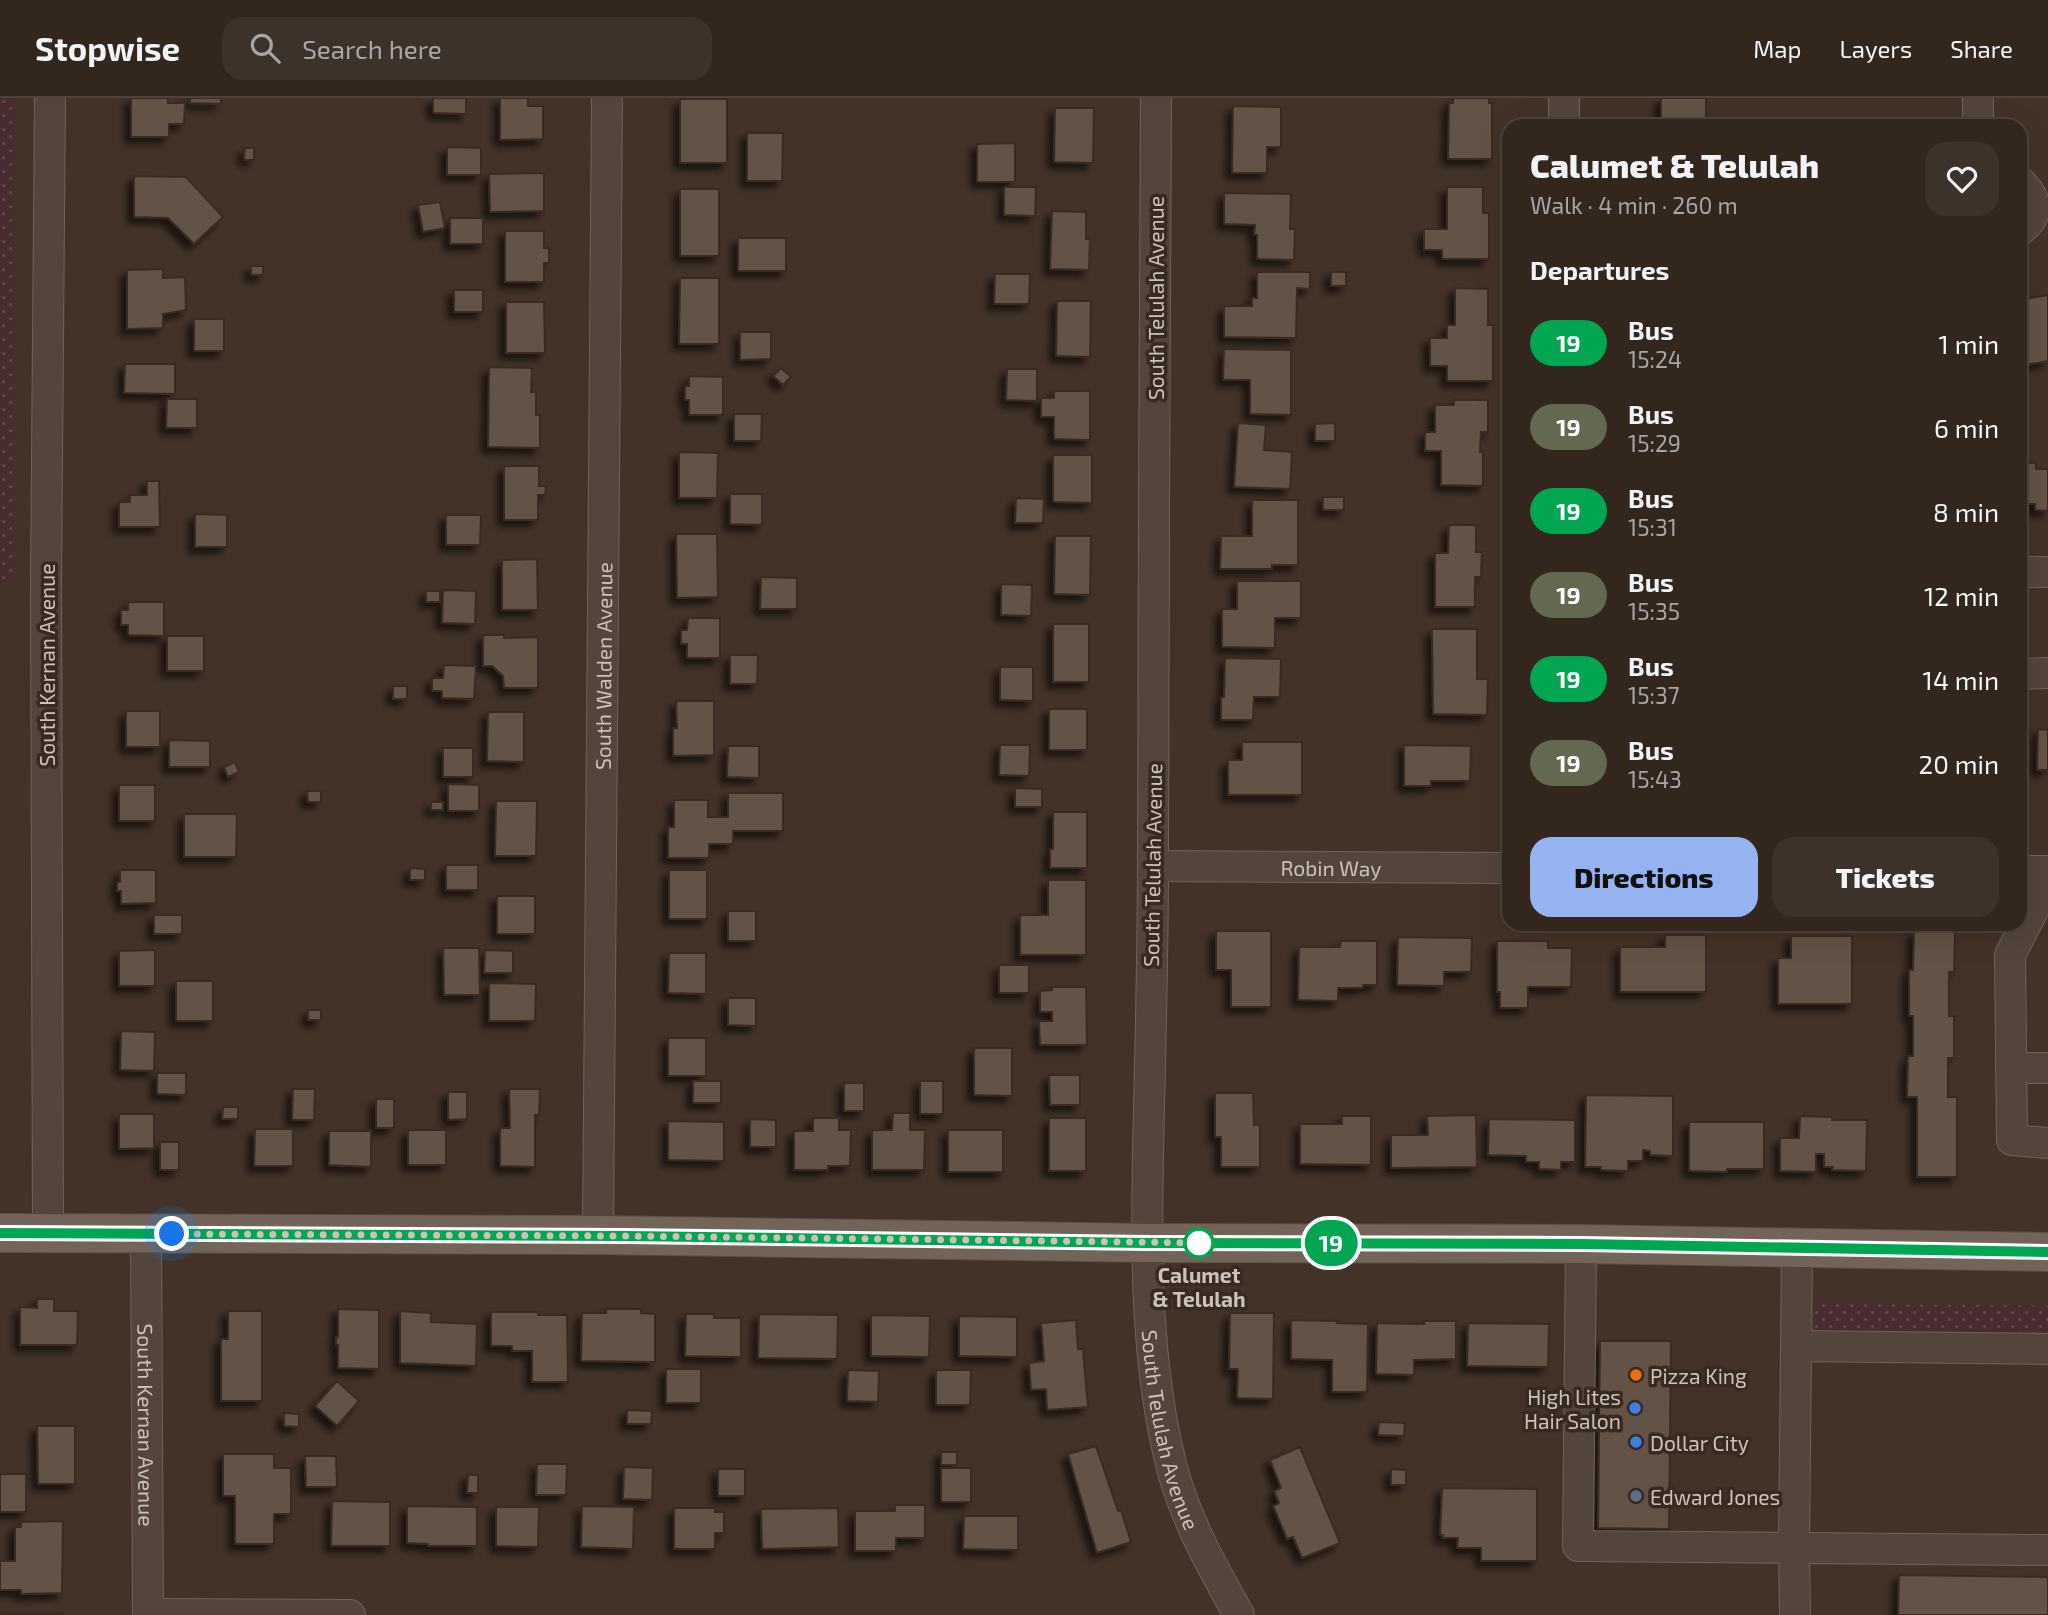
<!DOCTYPE html>
<html lang="en">
<head>
<meta charset="utf-8">
<style>
  :root { --surface:#32261d; --page:#3d322a; --text:#f1f3f6; --muted:#a8a5a4; --line:#4d433b; --accent:#95b2f1 }
  body { margin:0; font-family:"Exo 2",sans-serif; background:var(--page); color:var(--text); height:100vh; display:flex; flex-direction:column; font-size:26px; white-space:nowrap }
  * { box-sizing:border-box; margin:0 }
  p { font-size:23px; color:var(--muted) }
  .icon { flex:none; width:38px; height:38px; fill:none; stroke:currentColor; stroke-width:2; stroke-linecap:round; stroke-linejoin:round }
  .map { position:relative; flex:1; overflow:hidden }
  .side { position:absolute; left:1502px; top:21px; width:525px; height:812px; display:flex; flex-direction:column; background:var(--surface); border-radius:21px; box-shadow:0 7px 28px #0002,0 0 0 2px var(--line) }
  .side>* { flex:none }
  .badge { padding:0 14px; border-radius:23px; font-size:24px; line-height:46px }
  .you { position:absolute; width:35px; height:35px; margin:-18px; border:5px solid #fff; border-radius:50%; background:#1a73e8; box-shadow:0 0 0 10px #1a73e833 }
  .map>.badge { position:absolute; translate:-50% -50%; box-shadow:0 0 0 4px #fff }
  h2 { padding:0 28px; font-size:26px; line-height:63px }
  .round { display:grid; place-items:center; flex:none; width:74px; height:74px; border-radius:21px; background:var(--page) }
  .headline { display:flex; align-items:center; justify-content:space-between; height:119px; padding:0 28px }
  h1 { font-size:33px; font-weight:800; line-height:52px }
  .cta { display:flex; gap:14px; margin-top:auto; padding:14px 28px }
  .cta a { flex:1; height:80px; border-radius:21px; background:var(--accent); color:#111; font-size:28px; font-weight:800; line-height:80px; text-align:center }
  .cta a+a { background:var(--page); color:var(--text) }
  ul { padding:0; list-style:none }
  li { display:flex; align-items:center; gap:21px; height:84px; padding:0 28px }
  li div { flex:1 }
  li b { display:block; font-size:26px }
  li em { font-style:normal }
  li .badge { min-width:77px; font-weight:700; text-align:center }
  header { display:flex; align-items:center; gap:42px; box-sizing:border-box; height:98px; padding:0 35px; background:var(--surface); border-bottom:2px solid var(--line) }
  header strong { font-size:33px }
  nav { display:flex; gap:38px; margin-inline-start:auto; font-size:24px }
  .search { width:490px; height:63px; background:var(--page); display:flex; align-items:center; gap:18px; box-sizing:border-box; padding:0 24px; border-radius:21px; color:var(--muted); font-size:26px }
  .map>svg:first-child { display:block }
  .grass { fill:url(#grass-dots) }
  .building { fill:#645246; stroke:#3a2c22; stroke-width:2; filter:url(#shadow) }
  .lines { fill:none; stroke-linecap:round; stroke-linejoin:round }
  .minor-casing { stroke:#706359; stroke-width:32 }
  .major-casing { stroke:#5c4e45; stroke-width:40 }
  .minor { stroke:#53453b; stroke-width:30 }
  .major { stroke:#736459; stroke-width:38 }
  .line-casing { stroke:#fff; stroke-width:16 }
  .line { stroke:#00a651; stroke-width:10 }
  .walk { stroke:#ccc1b8; stroke-width:7; stroke-dasharray:0 12.6 }
  .stop-dot { fill:#fff; stroke:#00a651; stroke-width:3.5 }
  .food-dot { fill:#e8710a; stroke:#382a20; stroke-width:2.5 }
  .shop-dot { fill:#3f7fe0; stroke:#382a20; stroke-width:2.5 }
  .service-dot { fill:#5c6f8a; stroke:#382a20; stroke-width:2.5 }
  .labels { text-anchor:middle; dominant-baseline:central; stroke-width:7; stroke-linejoin:round; paint-order:stroke }
  .street-label { font-size:21px; fill:#ccc1b8; stroke:#382a20 }
  .stop-label { font-size:21px; font-weight:bold; fill:#ccc1b8; stroke:#382a20 }
  .poi-label { font-size:21px; fill:#ccc1b8; stroke:#382a20; text-anchor:start }
</style>
</head>
<body>
<header>
<strong>Stopwise</strong>
<div class="search"><svg class="icon" aria-label="search" viewBox="0 0 24 24"><circle cx="10" cy="10" r="6"/><path d="M15 15l6 6"/></svg>Search here</div>
<nav><a>Map</a><a>Layers</a><a>Share</a></nav>
</header>
<div class="map">
<svg width="2048" height="1517" viewBox="0 0 2048 1517">
  <defs>
    <pattern id="grass-dots" width="8" height="8" patternUnits="userSpaceOnUse" patternTransform="scale(1.75)"><rect width="8" height="8" fill="#482c2f"/><path d="M2 2h.1M6 6h.1" fill="none" stroke="#61494b" stroke-width="1.8" stroke-linecap="round"/></pattern>
    <filter id="shadow"><feDropShadow dx="-6" dy="6" stdDeviation="3.5" flood-color="#0009"/></filter>
  </defs>
  <rect width="100%" height="100%" fill="#433227"/>
  <!-- grass -->
  <path class="grass" d="M0,0H15L12,483H0Z
    M1815,1205L2048,1208V1238L1815,1235Z"/>
  <!-- building -->
  <path class="building" d="M131,0H168V5H185L184,26H169V39H131Z
    M190,0H221V6L190,5Z
    M433,0H466V16L433,15Z
    M500,0H528V8H543V41L500,42Z
    M1453,0H1489V5H1492V61H1448L1449,5H1453Z
    M1661,0H1706V28H1661Z
    M680,1H727V65H680Z
    M1233,8L1281,9V49H1267V75H1232Z
    M1055,10H1094L1093,65L1054,64Z
    M1849,20H1892V28H1849Z
    M747,35H783L782,83H747Z
    M1015,45V84H977V46Z
    M447,49L481,50V77H447Z
    M245,50H254V62H244Z
    M544,75V113L490,114L489,76Z
    M134,78L186,79L223,119L194,146L168,120L134,119Z
    M1004,89H1036L1035,118L1004,117Z
    M1447,89H1483V115H1489V161H1442V152H1424V131H1447Z
    M680,91H719V158H680Z
    M1224,95L1291,96L1290,131H1295L1294,162L1257,161V137H1254L1255,127L1224,126Z
    M440,104L445,130L423,134L418,107Z
    M1052,113L1086,114V141H1090L1089,172L1050,171Z
    M450,120H483V146H450Z
    M505,133H544V150H549V165H544V184H505Z
    M738,140H786V173H738Z
    M251,168H263V177H251Z
    M163,171V180L185,179L186,212L163,216V230L127,231V172Z
    M1257,174H1310V191L1297,190L1296,240L1224,239V208H1252V200H1257Z
    M1331,174H1346V188H1331Z
    M995,176H1030L1029,206H994Z
    M680,180H719V246H679Z
    M1455,190L1488,191V227H1493V283H1447V268H1430V240H1447V227H1455Z
    M454,192H483V214H454Z
    M2048,197V263L2020,268V202Z
    M1057,203H1091L1090,259L1056,258Z
    M506,204H544L545,255H506Z
    M194,221H224V253H194Z
    M740,234H771V261L740,262Z
    M1224,251L1291,252V317L1250,316V282H1223Z
    M125,266H175V296L124,295Z
    M489,269L532,270L531,294H536V317H540V350L488,349Z
    M781,270L791,279L783,287L773,278Z
    M1007,271H1037V303L1006,302Z
    M689,278L723,279V317H689V302H685V288H689Z
    M1054,293H1090V342L1054,341V319H1041V300H1054Z
    M167,301H197V330H166Z
    M1454,302H1488V334H1481L1480,354H1483V388L1441,387V353H1425V334H1435V307H1454Z
    M734,316H762L761,343H734Z
    M1238,325L1266,327L1264,352L1292,354L1290,391L1234,389Z
    M1335,325V343H1315V326Z
    M679,354L718,355L717,400H679Z
    M1053,357H1092V405L1053,404Z
    M2020,365H2036V371H2048V413L2035,412V406H2020Z
    M504,368H539V388H546L545,397H538V422H504Z
    M147,383H159L160,429H119V404H130V397H147Z
    M730,396H762V427L730,426Z
    M1323,399H1344V412H1323Z
    M1016,400L1044,401L1043,425H1015Z
    M1252,402H1298V467H1272V471H1220L1221,438H1252Z
    M195,416L227,417V449H195Z
    M446,417H481L480,447H446Z
    M1449,427H1476V454H1482L1481,479H1475V509H1435V455H1448Z
    M676,436H717L718,499L677,500Z
    M1055,438H1091L1090,497L1054,496Z
    M537,461L538,512H502V462Z
    M761,479L797,480V511H760Z
    M1237,483H1301V520H1275V550L1222,549V511H1237Z
    M1001,486L1032,487L1031,518L1001,517Z
    M443,492L476,493L475,526L442,525Z
    M426,493H440V504H426Z
    M128,504H164V538L128,537V527H121V512H128Z
    M688,520H720V560H687V546H681V532H687Z
    M1053,526H1089V584H1053Z
    M1432,531H1477V581H1488L1487,617L1433,616Z
    M483,537H504V540L538,539V590H504L503,578L492,568H483Z
    M167,538H204V573H167Z
    M730,557H758L757,586H730Z
    M1225,560L1281,561L1280,599H1254L1253,622H1221V599H1224Z
    M444,567L476,568L474,601L442,600V593H432V580H443Z
    M1000,569H1033V603L1000,602Z
    M393,588H407V601H393Z
    M676,603H714V657L673,658V630H677Z
    M1049,611H1087V652H1049Z
    M126,613H160V649H126Z
    M488,614H524V664L487,663Z
    M2038,631L2048,632V672H2037Z
    M169,642L210,643V669H169Z
    M1242,644H1302V697H1228V662H1242Z
    M1000,647H1030L1029,678L999,677Z
    M1404,647L1471,648L1470,683H1431V688H1404Z
    M728,648H759V680L727,679Z
    M443,650H473V679H443Z
    M235,664L239,674L228,679L224,669Z
    M448,686L479,687V713H448Z
    M119,687H155V723H119Z
    M1015,690L1042,691V709H1015Z
    M307,693H321V704H308Z
    M728,695H783V733H733V746H709V760H668V729H674V702H708V719H728Z
    M496,703H537L536,758H495Z
    M431,704H443V712H431Z
    M1053,714H1087V770H1050V751H1053Z
    M184,716H237L236,759H184Z
    M446,767H478V792H446Z
    M410,770L425,771V782H410Z
    M120,772H156V805L121,806V793H117V784H120Z
    M669,772H707V821H669Z
    M1048,782H1086V857H1020V817H1048Z
    M497,798H535V836H497Z
    M728,813H756V843H728Z
    M154,817H182V836H154Z
    M1216,833H1271V909H1231V872H1216Z
    M1914,833L1955,834L1954,874H1949V918H1954V960H1948V999H1957V1079H1917V999H1907L1908,958H1913V918H1909V872H1913Z
    M1665,837H1706V894H1620V849H1665Z
    M1791,838H1852V906H1778V860H1791Z
    M1398,839L1472,840L1471,874H1444V888L1397,887Z
    M1341,843H1377V887H1363V890H1338V903L1298,902L1299,849H1340Z
    M1497,843H1548V850H1572L1571,889H1528V910H1500V894H1497Z
    M443,850H479L480,897H444Z
    M155,852V888H119V853Z
    M485,852L513,853V875H484Z
    M669,855H706V896L668,895Z
    M999,867H1029V895H999Z
    M176,883H213V923H176Z
    M489,885L536,886L535,923H489Z
    M1052,889H1086L1087,947H1040L1039,923H1052V914H1040V893L1052,892Z
    M728,900H756V928L728,927Z
    M308,912H321V922H308Z
    M121,933L155,934L154,973L120,972Z
    M668,940H706V978H668Z
    M974,950H1012V998L974,997Z
    M157,975H186V997L157,996Z
    M1049,977H1080V1007H1050Z
    M693,983H721V1005H693Z
    M920,983H943V1016H920Z
    M844,985H864V1013H844Z
    M293,991H315L314,1022H292Z
    M509,991H540L539,1017H535V1069L500,1068V1030H510Z
    M448,994H467V1021L448,1022Z
    M1215,995H1253L1254,1027H1260V1069H1221V1039H1215Z
    M1586,997L1673,998V1058L1650,1057V1053L1643,1052V1063H1628V1073L1601,1072V1069H1585Z
    M376,1001H394V1030H376Z
    M223,1009H238V1021H222Z
    M893,1015H910V1032H925L924,1072H872V1032H892Z
    M119,1016H154V1050L119,1051Z
    M1476,1017L1477,1069L1391,1070V1037H1428L1427,1018Z
    M1342,1018H1371V1067L1300,1066V1026H1342Z
    M1800,1018L1832,1019V1022H1867L1866,1073L1832,1072L1833,1069H1824V1056H1816V1074L1780,1073V1040H1799Z
    M813,1020H839V1032H851L850,1068H828V1072H794V1033H813Z
    M1049,1020H1086V1073H1049Z
    M750,1021L776,1022V1049H750Z
    M1489,1021L1575,1022V1064H1561V1072L1539,1071V1064H1526V1058L1488,1057Z
    M668,1023L724,1024V1063L668,1062Z
    M1689,1024H1764V1071H1727V1074L1689,1073Z
    M255,1031H293V1068H254Z
    M408,1032H446V1067H408Z
    M948,1032H1003V1074H948Z
    M329,1033H371V1069L329,1067Z
    M160,1044H179V1072H160Z
    M37,1201H54V1213H78L77,1247H20V1209L37,1210Z
    M338,1211L379,1212V1271L338,1270V1247H336V1239H338Z
    M606,1211H641V1215L655,1216V1264L581,1263L582,1215H606Z
    M228,1213H262V1303H221V1241H228Z
    M400,1213L431,1215V1224L477,1226L476,1268L400,1265Z
    M491,1214H538V1217H567L568,1284H532V1253H512V1248H491Z
    M1230,1215H1274L1273,1301L1237,1300L1238,1271H1229Z
    M686,1216H714V1220H741V1259L685,1258Z
    M759,1216L838,1217L837,1261L758,1260Z
    M871,1217L930,1218L929,1259L871,1258Z
    M959,1218L1017,1219V1259L959,1258Z
    M1076,1222L1078,1251H1083L1088,1309L1047,1312L1046,1291L1031,1292L1029,1265L1044,1263L1041,1225Z
    M1291,1222L1338,1223L1337,1225L1368,1226L1367,1294H1332V1262L1291,1261Z
    M1424,1223H1456V1261L1414,1262V1277L1376,1276L1377,1225L1424,1226Z
    M1468,1225L1549,1226L1548,1269L1467,1268Z
    M1600,1243H1671L1669,1431L1598,1430Z
    M666,1271H701V1305H666Z
    M848,1272L879,1273L878,1304L847,1303Z
    M936,1272H971L970,1307H936Z
    M337,1283L359,1303L337,1328L315,1308Z
    M627,1312L652,1313L651,1326H627Z
    M284,1315L299,1316V1329L284,1328Z
    M1379,1324L1405,1325L1404,1338L1378,1337Z
    M37,1328H75V1386H38Z
    M1096,1348L1118,1413L1121,1412L1131,1444L1097,1455L1068,1356Z
    M1300,1349L1340,1445L1302,1460L1293,1439L1287,1441L1273,1408L1279,1405L1274,1393L1281,1390L1270,1362Z
    M941,1354H957V1367H941Z
    M223,1356H274V1370H291V1416H274V1446H235V1398H223Z
    M305,1358H336L337,1389H306Z
    M537,1366H567L566,1397H536Z
    M624,1369L653,1370L652,1402L623,1401Z
    M941,1370H971V1404H941Z
    M718,1371H745V1398H718Z
    M1391,1371L1406,1372V1387H1391Z
    M0,1376H26V1414H0Z
    M468,1377H478V1395H467Z
    M1442,1390L1537,1391V1463H1481V1450H1457L1458,1440H1442L1443,1437H1440Z
    M332,1403L390,1404V1448H331Z
    M895,1407H925V1440H896V1453H855V1413H895Z
    M407,1408L477,1409V1448H428V1446L407,1445Z
    M582,1408L634,1409L633,1451L581,1449Z
    M496,1409H539L538,1449L496,1448Z
    M674,1410H715V1414H724V1435H715V1451H674Z
    M838,1410L839,1449L762,1451L761,1411Z
    M964,1418H1018V1452L963,1451Z
    M63,1423L62,1495L21,1496V1492H0V1463H15V1429H21V1424Z
    M1899,1477L2048,1479V1517H1898Z
    M3,1515H63V1517H3Z"/>
  <g class="lines">
    <defs>
      <g id="minor">
        <path id="s1" d="M1156,0C1154,254 1154,509 1153,763C1153,861 1150,959 1148,1056C1146,1161 1146,1268 1172,1370C1186,1423 1213,1470 1239,1517"/>
        <path d="M1564,28V0"/>
        <path d="M1978,28V0"/>
        <path d="M2020,84C2037,100 2041,117 2020,132"/>
        <path d="M2020,474H2048"/>
        <path d="M2020,576L2048,575"/>
        <path id="s2" d="M1153,768L1508,770"/>
        <path d="M2020,773H2048"/>
        <path d="M2048,783L2010,857L2012,1042L2048,1045"/>
        <path d="M2011,970H2048"/>
        <path d="M48,1135L46,482L50,0"/>
        <path id="s3" d="M146,1136L148,1517"/>
        <path id="s4" d="M598,1137L607,0"/>
        <path d="M1581,1146L1578,1448L1794,1450L1797,1150"/>
        <path d="M1796,1248L2048,1251"/>
        <path d="M148,1516L350,1517"/>
        <path d="M1795,1517L1794,1450L2048,1452"/>
      </g>
      <path id="major" d="M0,1135L598,1137L1147,1145L1581,1146L2048,1154"/>
    </defs>
    <!-- minor casing -->
    <use href="#minor" class="minor-casing"/>
    <!-- major casing -->
    <use href="#major" class="major-casing"/>
    <!-- minor -->
    <use href="#minor" class="minor"/>
    <!-- major -->
    <use href="#major" class="major"/>
  </g>
  <g class="lines">
    <defs>
      <path id="line" d="M0,1135L625,1138L1147,1145L1581,1146L2048,1154"/>
    </defs>
    <!-- line casing -->
    <use href="#line" class="line-casing"/>
    <!-- line -->
    <use href="#line" class="line"/>
    <!-- walk -->
    <path class="walk" d="M172,1136L625,1138L1211,1145H1199"/>
  </g>
  <!-- markers -->
  <circle class="stop-dot" cx="1199" cy="1145" r="14"/>
  <circle class="food-dot" cx="1636" cy="1277" r="7"/>
  <g class="shop-dot">
    <circle cx="1635" cy="1310" r="7"/>
    <circle cx="1636" cy="1344" r="7"/>
  </g>
  <circle class="service-dot" cx="1636" cy="1398" r="7"/>
  <g class="labels">
    <!-- street labels -->
    <g class="street-label">
      <text transform="translate(1155 200) rotate(-90)">South Telulah Avenue</text>
      <text transform="translate(46 567) rotate(-90)">South Kernan Avenue</text>
      <text stroke="none"><textPath href="#s4" startOffset="569">South Walden Avenue</textPath></text>
      <text transform="translate(1152 767) rotate(-89)">South Telulah Avenue</text>
      <text stroke="none"><textPath href="#s2" startOffset="178">Robin Way</textPath></text>
      <text stroke="none"><textPath href="#s3" startOffset="191">South Kernan Avenue</textPath></text>
      <text stroke="none"><textPath href="#s1" startOffset="1334">South Telulah Avenue</textPath></text>
    </g>
    <!-- stop labels -->
    <g class="stop-label">
      <text x="1199" y="1176">Calumet<tspan x="1199" dy="24">&amp; Telulah</tspan></text>
    </g>
    <!-- poi labels -->
    <g class="poi-label">
      <text x="1650" y="1277">Pizza King</text>
      <text x="1621" y="1298" text-anchor="end">High Lites<tspan x="1621" dy="24">Hair Salon</tspan></text>
      <text x="1650" y="1344">Dollar City</text>
      <text x="1650" y="1398">Edward Jones</text>
    </g>
  </g>
</svg>
<div class="you" style="left:172px;top:1136px"></div>
<b class="badge" style="left:1331px;top:1145px;background:#00a651;color:#fff">19</b>
<section class="side">
<div class="headline"><div><h1>Calumet &amp; Telulah</h1><p>Walk · 4 min · 260 m</p></div><a class="round"><svg class="icon" aria-label="heart" viewBox="0 0 24 24"><path d="M12 20l-8-8c-3-5 5-10 8-4 3-6 11-1 8 4z"/></svg></a></div>
<h2>Departures</h2>
<ul>
<li><span class="badge" style="background:#00a651;color:#fff">19</span><div><b>Bus</b><p>15:24</p></div><em>1 min</em></li>
<li><span class="badge" style="background:#636851;color:#fff">19</span><div><b>Bus</b><p>15:29</p></div><em>6 min</em></li>
<li><span class="badge" style="background:#00a651;color:#fff">19</span><div><b>Bus</b><p>15:31</p></div><em>8 min</em></li>
<li><span class="badge" style="background:#636851;color:#fff">19</span><div><b>Bus</b><p>15:35</p></div><em>12 min</em></li>
<li><span class="badge" style="background:#00a651;color:#fff">19</span><div><b>Bus</b><p>15:37</p></div><em>14 min</em></li>
<li><span class="badge" style="background:#636851;color:#fff">19</span><div><b>Bus</b><p>15:43</p></div><em>20 min</em></li>
</ul>
<div class="cta"><a>Directions</a><a>Tickets</a></div>
</section>
</div>
</body>
</html>
